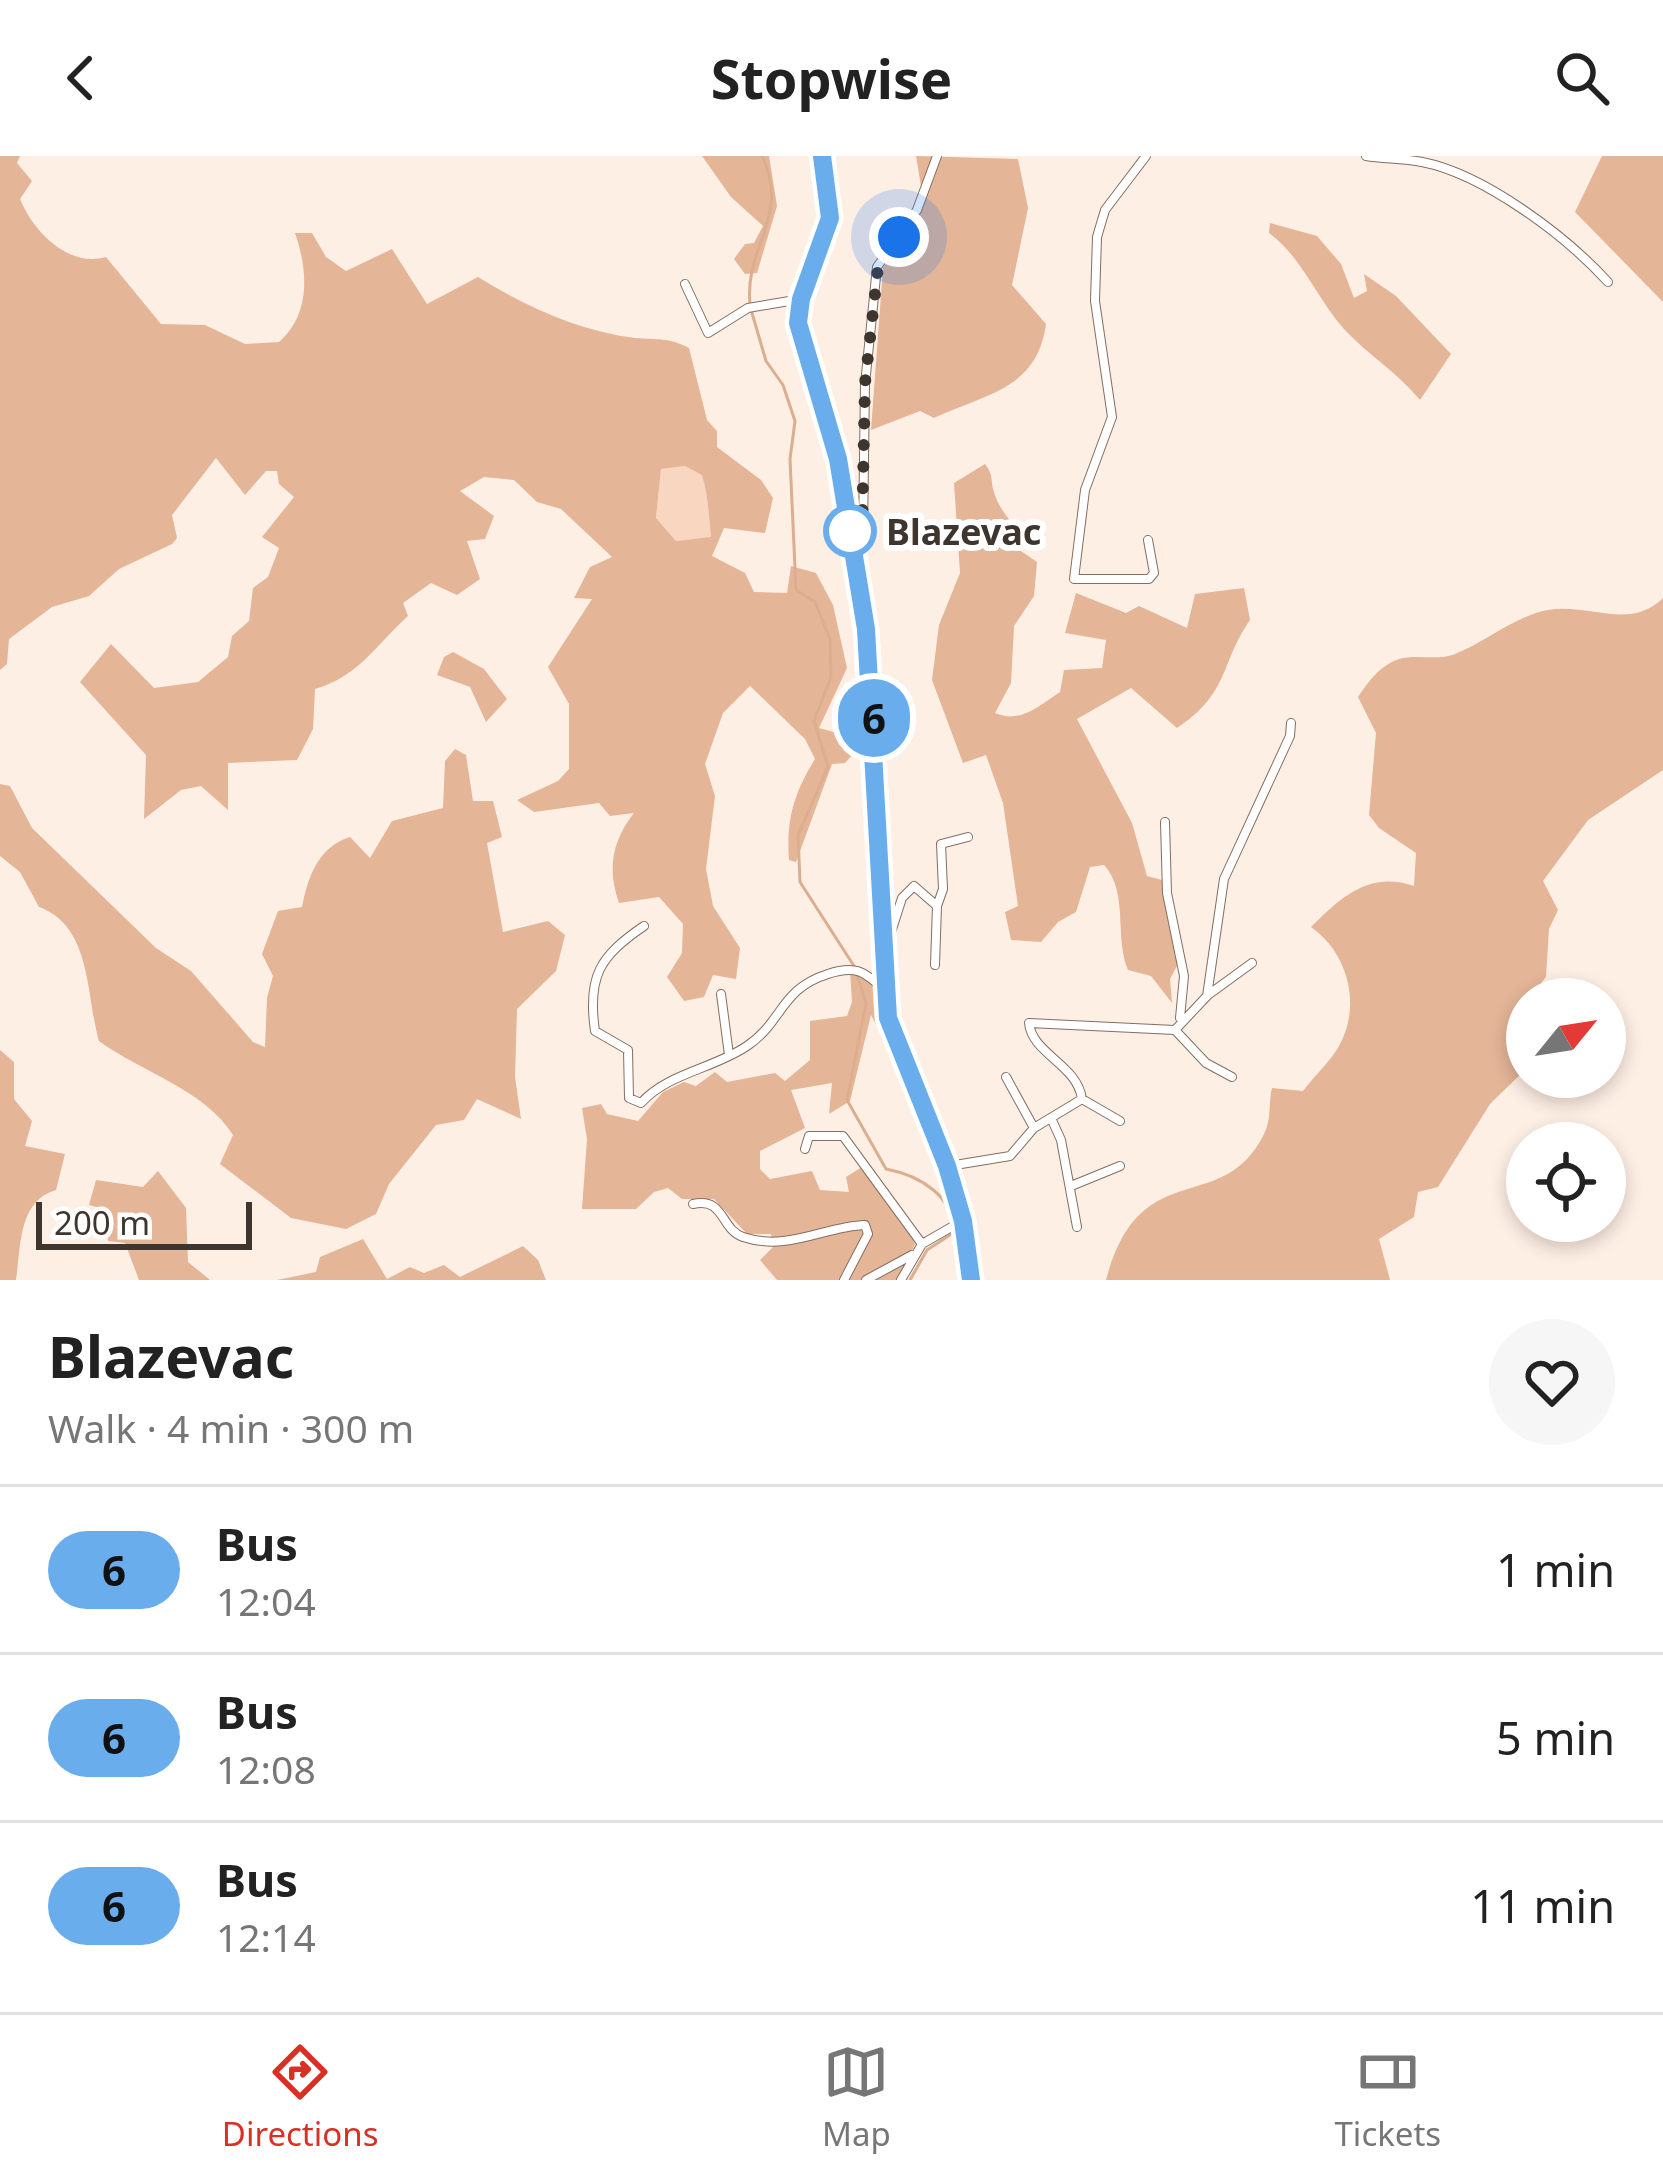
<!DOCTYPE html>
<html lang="en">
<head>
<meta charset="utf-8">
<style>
  :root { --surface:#fff; --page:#f6f6f6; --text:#222; --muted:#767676; --line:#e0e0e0; --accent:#d93025 }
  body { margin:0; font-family:"Noto Sans",sans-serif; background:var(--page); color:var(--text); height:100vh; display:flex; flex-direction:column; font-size:45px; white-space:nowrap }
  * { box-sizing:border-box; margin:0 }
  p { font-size:39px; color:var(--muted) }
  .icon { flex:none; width:66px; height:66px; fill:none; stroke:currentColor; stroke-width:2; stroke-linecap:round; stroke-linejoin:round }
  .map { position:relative; height:1124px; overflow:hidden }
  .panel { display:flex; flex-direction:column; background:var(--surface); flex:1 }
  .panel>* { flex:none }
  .badge { padding:0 24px; border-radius:39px; font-size:42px; line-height:78px }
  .needle { width:78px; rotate:60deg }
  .buttons { position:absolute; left:1506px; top:822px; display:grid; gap:24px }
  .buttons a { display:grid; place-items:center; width:120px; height:120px; border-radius:50%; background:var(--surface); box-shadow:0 6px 18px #0003; font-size:60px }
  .scale { position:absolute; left:36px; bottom:30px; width:216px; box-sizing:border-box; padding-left:12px; border:6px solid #3e352e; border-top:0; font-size:33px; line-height:42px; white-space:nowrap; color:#3e352e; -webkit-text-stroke:9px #fff; paint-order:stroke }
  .you { position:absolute; width:60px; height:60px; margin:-30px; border:9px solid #fff; border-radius:50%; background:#1a73e8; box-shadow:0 0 0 18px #1a73e833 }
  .map>.badge { position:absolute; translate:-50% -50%; box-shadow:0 0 0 6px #fff }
  .round { display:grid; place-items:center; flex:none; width:126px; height:126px; border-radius:63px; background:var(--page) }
  .summary { display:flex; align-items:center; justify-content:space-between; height:204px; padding:0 48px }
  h1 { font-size:57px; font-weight:700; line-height:90px }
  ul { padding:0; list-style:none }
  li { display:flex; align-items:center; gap:36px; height:168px; padding:0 48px; border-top:3px solid var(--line) }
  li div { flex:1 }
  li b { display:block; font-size:45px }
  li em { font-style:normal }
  li .badge { min-width:132px; font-weight:700; text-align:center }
  header { display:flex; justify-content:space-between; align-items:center; height:156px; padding:0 48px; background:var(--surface); font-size:54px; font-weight:700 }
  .menu { display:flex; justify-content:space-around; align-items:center; height:168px; border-top:3px solid var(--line); background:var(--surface); font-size:33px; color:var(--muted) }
  .menu a { display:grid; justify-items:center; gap:6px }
  .menu .on { color:var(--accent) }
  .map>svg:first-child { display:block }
  .green { fill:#f9d6c0 }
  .forest { fill:#e4b597; fill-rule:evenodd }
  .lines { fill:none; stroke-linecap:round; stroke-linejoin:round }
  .stream { stroke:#dcae90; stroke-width:3 }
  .street-casing { stroke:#846e60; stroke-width:10 }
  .primary-casing { stroke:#b27549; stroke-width:15 }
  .street { stroke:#fff; stroke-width:8 }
  .primary { stroke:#f6c19a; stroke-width:12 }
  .line-casing { stroke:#fff; stroke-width:27 }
  .line { stroke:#69adec; stroke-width:18 }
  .walk { stroke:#3e352e; stroke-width:12; stroke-dasharray:0 21.6 }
  .stop-dot { fill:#fff; stroke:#69adec; stroke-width:6 }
  .labels { text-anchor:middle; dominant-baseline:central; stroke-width:12; stroke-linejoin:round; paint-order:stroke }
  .stop-label { font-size:36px; font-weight:bold; fill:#3e352e; stroke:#fff; text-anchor:start }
</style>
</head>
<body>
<header><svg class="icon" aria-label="back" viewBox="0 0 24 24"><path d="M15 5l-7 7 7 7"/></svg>Stopwise<svg class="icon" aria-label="search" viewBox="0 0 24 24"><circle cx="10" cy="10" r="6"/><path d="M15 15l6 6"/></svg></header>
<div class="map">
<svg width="1663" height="1124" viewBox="0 0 1663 1124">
  <rect width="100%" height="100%" fill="#feefe5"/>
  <!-- green -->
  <path class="green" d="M685,310L702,318C708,339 709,362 711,382L676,385L656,362L661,313Z"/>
  <!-- forest -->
  <path class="forest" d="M0,0H20L17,7L32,25L20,43C33,75 68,112 106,101L161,168L205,169L245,188L279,186C311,158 308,114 295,77H312L326,101L346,115L392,93L427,148L478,121C526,151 579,175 635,182C658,184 668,181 689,192L707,264L717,275V291L761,324L773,342L765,377L724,372L712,400L745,417L754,436L787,437L791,410L816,417L833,449L847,512L819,572L837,577L856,595L845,607L832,608L796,706L789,704C786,664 794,637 815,603L805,583L750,530L723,557L705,608L715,640L706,713L713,750L740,792L736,823L713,819L704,841L684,845L667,821L682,797L683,768L659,741L619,747C607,713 612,685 634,657L610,660L599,647L534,656L517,644L558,625L569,613V548L548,511L592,443L574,442L590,411L612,401L561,353L537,346L514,324L484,321L460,335L494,360L485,383L467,385L480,423L457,439L431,427L403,447L408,460C376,489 358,521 315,533L313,573L297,604L228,607V654L201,630L181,634L144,663L146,599L80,526L111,488L154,532L198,526L228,501L232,480L249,465L253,432L268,421L279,392L262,381L294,341L279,328L277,315H266L245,339L216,302L172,359L177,382L172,388L119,413L89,440L52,451L9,483L7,508L0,514ZM685,310L702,319C708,338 709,362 711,381L676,385L656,362L661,313Z
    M702,0H769L777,50L757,117L745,118L734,103L745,88L754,87L763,70L731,41Z
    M916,0L1018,3L1028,52L1012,129L1046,168C1037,233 988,237 934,262L920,255L871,274L883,112L924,48Z
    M1602,0H1663V146L1575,56Z
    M1270,67L1317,80L1341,108L1354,142L1367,135L1364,118L1396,140L1451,198L1420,244C1397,216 1368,199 1344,173C1317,143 1302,101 1269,77Z
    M985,308C994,320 990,323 994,336C1001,361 1016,361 1018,393L1037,406L1034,440L1014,470L1011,527L995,557C1020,568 1039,550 1060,536L1064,514L1102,512L1106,484L1065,477L1076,437L1126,457L1139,450L1187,472L1195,438L1244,432L1250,464C1220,507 1230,537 1177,572L1131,532L1077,563L1132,667L1147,720L1162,724L1178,808L1170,823L1172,847L1151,820L1128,814C1114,781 1129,736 1104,709L1090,711L1076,756L1058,766L1041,786L1011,784L1005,756L1018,750L1003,647L986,599L963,607L932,524L939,469L960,417L954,327Z
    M1663,442V614L1588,664L1543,725L1558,754L1549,773L1546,821L1511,864L1527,891V912L1490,948L1438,1031L1418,1036L1414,1061L1379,1083L1390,1124H1106C1140,996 1222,1063 1264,978C1272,963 1268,947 1272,932L1303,935C1314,920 1330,906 1339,890C1362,849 1348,797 1311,771C1342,740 1370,715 1414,730L1416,697L1379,672L1369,659L1376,577L1358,541C1369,525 1379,510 1399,503C1416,498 1438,505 1455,498C1486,486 1515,460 1548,454C1589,447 1630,475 1663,442Z
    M453,496L484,513L507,543L486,566L470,531L437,519L444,501Z
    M455,593L466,599L473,645H493L502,681L487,687L503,776L548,765L565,779L556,815L517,853L515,921L521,963L477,943L464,964L436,969L389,1028L376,1058L346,1073L291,1062L220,1008L233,979C204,933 141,916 99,885C86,840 92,770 39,751L20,716L0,700V628L10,630L32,672L156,792L191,815L253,886L265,891L267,842L273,820L262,798L278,755L302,751C308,721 318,691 350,681L370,702L392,665L443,652L445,605Z
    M850,814L870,820L882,843L889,883H884L871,859L850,945L829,958L832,927L791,934L805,972L760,995V1013L770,1023L812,1015L820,1034L849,1036L846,1021L862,1011L912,1078L915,1088L898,1124H777L760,1104L773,1091L771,1078H747L714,1043H682L668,1032L654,1036L636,1053H582L587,983L582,952L601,948L607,958L638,965L663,936L684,926L696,930L715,916L727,926L775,917L785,925L810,904V865L847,860L852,846Z
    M0,894L14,906V943L32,965L25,990L65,998L56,1034C18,1045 21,1090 16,1124H0Z
    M158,1015L186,1052L188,1106L210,1124H139L125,1087L108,1085L104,1053L89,1049L96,1024L143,1031Z
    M363,1083L387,1123L410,1111L424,1117L444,1109L460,1121L523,1090L538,1104L546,1124H277L316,1116L320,1101Z"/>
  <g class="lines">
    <!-- stream -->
    <path class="stream" d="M750,148C744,90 791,61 762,0
      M752,157L766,205L783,229L795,265L790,303L796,434L815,446L830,483L831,521L814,565L828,611L798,679L800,726L854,810
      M857,819L866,847L847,944L886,1013C918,1019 959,1041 950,1079L927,1094L910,1124"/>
    <defs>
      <path id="street" d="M1146,0L1105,54L1097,81L1095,145L1112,261L1085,334L1074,423H1149L1154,417L1148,384
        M1366,0C1384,3 1403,2 1422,6C1484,18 1566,80 1608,126
        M685,128L708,177L748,152L801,143
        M854,386L863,377L865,228L877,111L917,54L937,0
        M1165,666L1167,737L1184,820L1180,862
        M937,750L943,733L941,688L968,681
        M644,770C600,800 587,820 595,875L628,894L629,942L641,947C668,917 713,913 747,890C783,866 780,833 828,818C855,809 865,815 884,834
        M886,792L902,742L914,730L937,750L935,809
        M721,838L729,899
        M1208,839L1252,807
        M1175,874L1206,907L1232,921
        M1006,921L1034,972
        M1082,943L1120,965
        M1051,962L1061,984L1077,1071
        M805,993L809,980H843L922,1088
        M949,1010L1010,1000L1034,972L1082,943C1077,908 1032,898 1029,867L1175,874L1207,840L1224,723L1290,580L1291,567
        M1071,1030L1120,1010
        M693,1048C725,1041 720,1073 743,1081C788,1096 825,1070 865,1069L868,1078L844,1124
        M866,1124L912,1099
        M901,1124L922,1088L962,1065"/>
      <path id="primary" d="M822,0L830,62L801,143L798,167L838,303L864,453L888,862L947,1010L963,1065L971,1124"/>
    </defs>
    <!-- street casing -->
    <use href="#street" class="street-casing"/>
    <!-- primary casing -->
    <use href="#primary" class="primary-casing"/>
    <!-- street -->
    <use href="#street" class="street"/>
    <!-- primary -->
    <use href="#primary" class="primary"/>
  </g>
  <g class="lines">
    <defs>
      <path id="line" d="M822,0L830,62L801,143L798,167L838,303L866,473L888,862L947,1010L963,1065L971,1124"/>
    </defs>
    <!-- line casing -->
    <use href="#line" class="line-casing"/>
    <!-- line -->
    <use href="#line" class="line"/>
    <!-- walk -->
    <path class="walk" d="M850,375L858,384L862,377L865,227L878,111L899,81"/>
  </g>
  <!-- markers -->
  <circle class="stop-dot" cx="850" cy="375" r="24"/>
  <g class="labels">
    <!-- stop labels -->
    <g class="stop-label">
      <text x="886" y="375">Blazevac</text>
    </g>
  </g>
</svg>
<div class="buttons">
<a><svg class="needle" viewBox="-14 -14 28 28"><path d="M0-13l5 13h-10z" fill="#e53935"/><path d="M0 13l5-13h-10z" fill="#767676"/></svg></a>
<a><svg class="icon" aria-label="locate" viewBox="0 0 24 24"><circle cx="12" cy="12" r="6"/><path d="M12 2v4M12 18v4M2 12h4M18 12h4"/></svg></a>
</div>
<div class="scale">200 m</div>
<div class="you" style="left:899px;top:81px"></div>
<b class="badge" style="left:874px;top:562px;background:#69adec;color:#111">6</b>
</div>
<section class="panel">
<div class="summary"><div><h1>Blazevac</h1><p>Walk · 4 min · 300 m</p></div><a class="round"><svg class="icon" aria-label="heart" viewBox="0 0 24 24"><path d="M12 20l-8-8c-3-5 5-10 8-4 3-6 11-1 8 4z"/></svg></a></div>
<ul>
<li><span class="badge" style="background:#69adec;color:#111">6</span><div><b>Bus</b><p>12:04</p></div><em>1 min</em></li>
<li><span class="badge" style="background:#69adec;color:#111">6</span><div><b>Bus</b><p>12:08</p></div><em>5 min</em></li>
<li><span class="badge" style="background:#69adec;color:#111">6</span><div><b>Bus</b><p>12:14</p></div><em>11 min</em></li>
</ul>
</section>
<nav class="menu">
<a class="on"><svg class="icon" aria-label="directions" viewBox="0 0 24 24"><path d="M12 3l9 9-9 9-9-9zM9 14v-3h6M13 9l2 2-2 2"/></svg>Directions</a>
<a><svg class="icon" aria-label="map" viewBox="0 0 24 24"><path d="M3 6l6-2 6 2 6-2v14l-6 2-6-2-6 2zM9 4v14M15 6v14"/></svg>Map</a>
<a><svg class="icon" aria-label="tickets" viewBox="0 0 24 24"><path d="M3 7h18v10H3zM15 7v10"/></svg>Tickets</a>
</nav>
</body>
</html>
